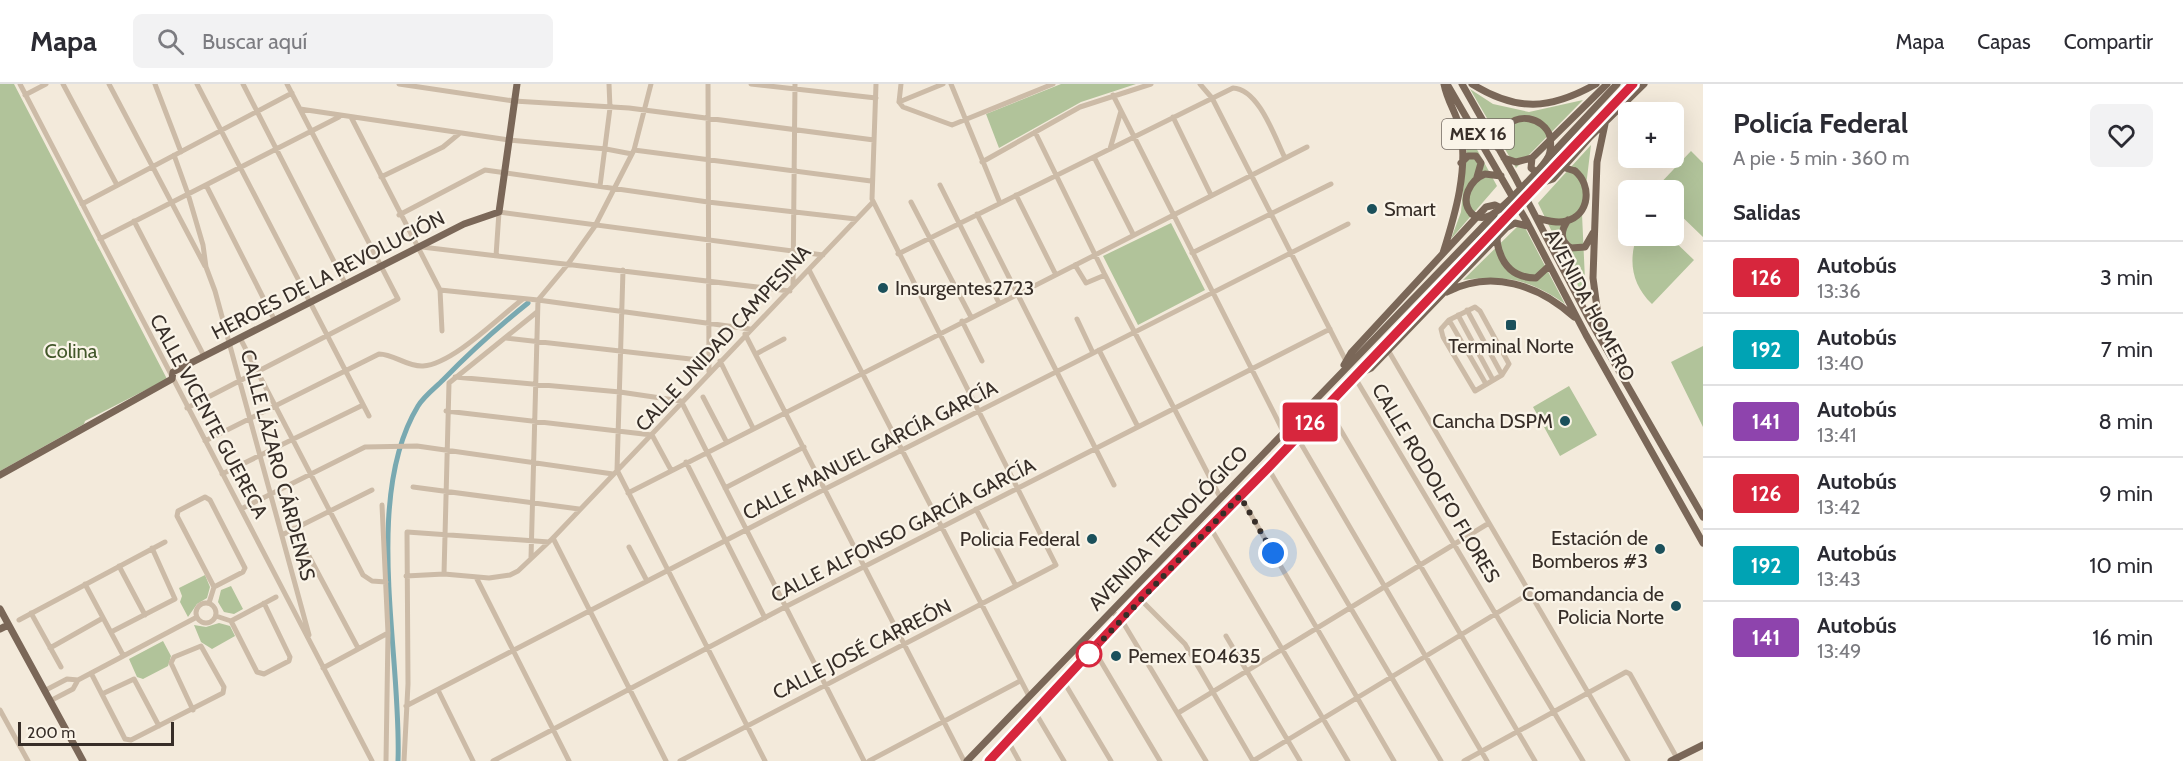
<!DOCTYPE html>
<html lang="es">
<head>
<meta charset="utf-8">
<style>
  :root { --surface:#fff; --page:#f2f2f3; --text:#2b2b33; --muted:#7c7c81; --line:#e1e1e2 }
  body { margin:0; font-family:Cabin,sans-serif; background:var(--page); color:var(--text); height:100vh; display:flex; flex-direction:column; font-size:22px; white-space:nowrap }
  * { box-sizing:border-box; margin:0 }
  p { font-size:20px; color:var(--muted) }
  .icon { flex:none; width:33px; height:33px; fill:none; stroke:currentColor; stroke-width:2; stroke-linecap:round; stroke-linejoin:round }
  .map { position:relative; flex:1; overflow:hidden }
  .drawer { display:flex; flex-direction:column; background:var(--surface); width:480px }
  .drawer>* { flex:none }
  .badge { padding:0 12px; border-radius:4px; font-size:21px; line-height:39px }
  .buttons { position:absolute; left:1618px; top:18px; display:grid; gap:12px }
  .buttons a { display:grid; place-items:center; width:66px; height:66px; border-radius:9px; background:var(--surface); box-shadow:0 6px 24px #0002; font-size:30px }
  .scale { position:absolute; left:18px; bottom:15px; width:156px; box-sizing:border-box; padding-left:6px; border:3px solid #372e28; border-top:0; font-size:16px; line-height:21px; white-space:nowrap; color:#372e28; -webkit-text-stroke:4px #faf4e8; paint-order:stroke }
  .you { position:absolute; width:30px; height:30px; margin:-15px; border:4px solid #fff; border-radius:50%; background:#1a73e8; box-shadow:0 0 0 9px #1a73e833 }
  .map>.badge { position:absolute; translate:-50% -50%; box-shadow:0 0 0 3px #fff }
  h2 { padding:0 30px; font-size:22px; line-height:54px }
  .round { display:grid; place-items:center; flex:none; width:63px; height:63px; border-radius:9px; background:var(--page) }
  .overview { display:flex; align-items:center; justify-content:space-between; height:102px; padding:0 30px }
  h1 { font-size:28px; font-weight:700; line-height:45px }
  ul { padding:0; list-style:none }
  li { display:flex; align-items:center; gap:18px; height:72px; padding:0 30px; border-top:2px solid var(--line) }
  li div { flex:1 }
  li b { display:block; font-size:22px }
  li em { font-style:normal }
  li .badge { min-width:66px; font-weight:700; text-align:center }
  header { display:flex; align-items:center; gap:36px; box-sizing:border-box; height:84px; padding:0 30px; background:var(--surface); border-bottom:2px solid var(--line) }
  header strong { font-size:28px }
  nav { display:flex; gap:33px; margin-inline-start:auto; font-size:21px }
  .search { width:420px; height:54px; background:var(--page); display:flex; align-items:center; gap:15px; box-sizing:border-box; padding:0 21px; border-radius:9px; color:var(--muted); font-size:22px }
  main { display:flex; flex:1; min-height:0 }
  .map>svg:first-child { display:block }
  .green { fill:#b1c39a }
  .lines { fill:none; stroke-linecap:round; stroke-linejoin:round }
  .canal { stroke:#79a9b1; stroke-width:5 }
  .minor { stroke:#ccbba7; stroke-width:5 }
  .major { stroke:#7a6758; stroke-width:7 }
  .major-bridge { stroke:#7a6758; stroke-width:7 }
  .line-casing { stroke:#fff; stroke-width:14 }
  .line { stroke:#d7263d; stroke-width:9 }
  .walk { stroke:#372e28; stroke-width:6; stroke-dasharray:0 10.8 }
  .poi-dot { fill:#1b505b; stroke:#faf4e8; stroke-width:2 }
  .stop-dot { fill:#fff; stroke:#d7263d; stroke-width:3 }
  .labels { text-anchor:middle; dominant-baseline:central; stroke-width:4.5; stroke-linejoin:round; paint-order:stroke }
  .shield { fill:#faf4e8; stroke:#726962; stroke-width:1.5 }
  .shield-label { font-size:18px; font-weight:bold; fill:#372e28 }
  .poi-label { font-size:20px; fill:#372e28; stroke:#faf4e8; text-anchor:end }
  .street-label { font-size:20px; fill:#372e28; stroke:#faf4e8 }
  .park-label { font-size:20px; fill:#42572a; stroke:#faf4e8 }
</style>
</head>
<body>
<header>
<strong>Mapa</strong>
<div class="search"><svg class="icon" aria-label="search" viewBox="0 0 24 24"><circle cx="10" cy="10" r="6"/><path d="M15 15l6 6"/></svg>Buscar aquí</div>
<nav><a>Mapa</a><a>Capas</a><a>Compartir</a></nav>
</header>
<main>
<div class="map">
<svg width="1703" height="677" viewBox="0 0 1703 677">
  <rect width="100%" height="100%" fill="#f3eadb"/>
  <!-- green -->
  <path class="green" d="M0,0H14L167,295L85,337L84,340L0,387Z
    M1061,0H1136L1081,18L999,64L986,30Z
    M1470,5L1493,20L1529,28L1583,16L1516,84Z
    M1468,49L1497,102L1451,155L1461,128Z
    M1591,61L1586,102L1589,118L1582,130L1586,218L1538,119Z
    M1691,67L1703,79V153L1674,125V106H1654Z
    M1522,138L1565,220C1530,195 1505,191 1463,196Z
    M1171,139L1205,206L1138,241L1103,172Z
    M1637,152H1669L1694,176L1652,220C1632,201 1628,177 1637,152Z
    M1703,262V343L1671,278Z
    M1569,302L1597,351L1560,372L1533,323Z
    M205,491L210,503L207,514L197,520L188,533L180,518L182,512L179,504Z
    M231,502L243,525L234,530L224,528L218,518L221,506Z
    M219,539L230,542L235,552L212,565L201,558L194,541L206,543Z
    M163,557L171,572L168,582L143,595L137,593L129,575Z"/>
  <g class="lines">
    <!-- canal -->
    <path class="canal" d="M398,677C402,572 362,414 418,322C424,312 435,304 443,296C470,268 498,243 528,219"/>
    <!-- minor -->
    <path class="minor" d="M20,0L372,677
      M63,0L117,101
      M109,0L205,182
      M155,0L181,68
      M197,0L369,332
      M243,0L346,201
      M399,0L514,17L629,24L874,56
      M708,0L709,288
      M751,0L876,14
      M951,0L1000,119
      M1200,0L1212,14L1345,275
      M25,11L46,0
      M1113,11L1283,347
      M899,18L903,23L952,41L1053,0
      M899,18L943,0
      M899,18L901,0
      M300,25L509,56L606,65L632,70
      M351,33L440,206L442,247
      M1173,33L1211,111
      M1035,48L1105,191L1220,413
      M1110,65L1121,27
      M634,66L871,97
      M174,71L188,110L203,161L206,183L215,207L309,551
      M1094,73L1133,150
      M982,78L1080,23L1151,0
      M381,93L443,63L460,49
      M206,101L275,237
      M940,101L999,219
      M600,102L610,24L609,0
      M1016,111L1055,189
      M911,118L971,233
      M82,120L292,9
      M977,130L1114,401
      M399,131L485,86L708,118L856,135
      M134,137L204,272
      M100,155L339,33
      M422,163L790,207
      M1192,169L1331,100
      M898,170L1233,4C1259,5 1275,54 1285,74
      M496,172L499,128L823,171
      M1075,181L1086,199L1105,191
      M623,186L617,386L765,677
      M809,186L1029,612
      M793,202L795,0
      M440,206L538,216L750,245
      M1475,223L1480,227L1509,280L1502,291L1475,307L1443,253L1441,245L1449,236Z
      M1467,226L1502,291
      M1458,231L1493,296
      M1077,235L1093,269
      M1449,236L1486,300
      M962,237L982,277
      M745,250L964,677
      M240,254L363,491L372,497L386,498
      M506,254L708,277
      M1099,266L1138,343
      M1388,266L1628,677
      M756,270L784,255
      M720,277L753,344
      M1354,292L1583,677
      M455,293L620,308L681,317L864,677
      M703,313L726,357
      M1326,321L1535,677
      M187,324L398,215L287,0
      M446,327L652,351L671,386
      M1297,353L1487,677
      M205,357L379,270C394,270 407,283 423,282C453,280 499,233 523,215
      M686,378L765,534
      M1268,384L1441,677
      M222,390L363,321
      M413,403L579,425
      M725,404L804,363
      M628,409L1307,63
      M1240,412L1394,677
      M382,421L388,549L386,677
      M241,425L365,363L417,362L613,390
      M976,425L1016,502
      M1210,443L1348,677
      M294,444L358,564
      M282,451L372,406
      M553,454L666,677
      M629,463L647,497
      M531,474L538,216L568,180L595,142L614,105L634,66L651,0
      M119,482L145,531
      M444,490L449,299L537,228
      M406,492L444,490L489,494L510,491L518,487L553,454L873,118
      M476,493L569,677
      M85,500L123,571
      M1140,515L1185,560L1253,677L1530,509
      M196 529a10 10 0 1 1 20 0a10 10 0 1 1-20 0Z
      M209,519L214,503L177,432L178,427L205,413L210,416L245,484L243,488L214,503
      M1111,527L1121,535L1206,677
      M31,529L61,583
      M216,532L231,537L257,588L264,590L289,577L290,573L264,519
      M19,536L165,458
      M231,537L276,513
      M111,548L175,515L152,464
      M1226,552L1300,677
      M50,564L103,534
      M1094,566L1160,677
      M323,584L388,549
      M91,589L125,655L131,656L223,609L224,603L201,562L174,573L171,579L193,626
      M1064,598L1111,677
      M438,606L473,677
      M44,607L67,595L78,596
      M102,610L134,595L159,642
      M50,617L73,605L78,596L197,533
      M406,622L825,405L1348,140
      M0,626L28,677
      M1035,628L1064,677
      M1178,629L1489,439
      M1008,657L1019,677
      M404,677L408,600L407,448L549,458
      M493,677L785,523L1330,245
      M680,677L1056,481L872,115L876,0
      M869,677L1020,597
      M1464,677L1626,588L1630,590L1677,674"/>
    <!-- major -->
    <path class="major" d="M1447,0L1527,138L1586,251L1703,459
      M1462,0L1515,93L1588,233L1703,433
      M1472,0C1517,28 1550,26 1596,0
      M1607,0L1532,74L1531,84L1547,97L1553,95L1590,53L1644,0
      M1498,64C1500,58 1501,51 1504,46C1516,27 1543,33 1550,52
      M1504,74L1516,78L1532,74
      M1548,74L1617,0
      M1461,79L1468,72H1476L1481,79L1477,93
      M1556,81L1633,0
      M1472,130C1459,116 1470,96 1485,90L1501,92
      M1537,134C1546,136 1556,140 1566,137C1590,131 1592,101 1575,87
      M1568,136C1561,146 1559,157 1571,164L1585,163L1593,149
      M1506,144L1515,139L1528,142
      M1497,158C1501,180 1513,194 1536,194L1549,182
      M1443,169C1455,131 1469,84 1460,44C1456,29 1447,16 1444,0
      M1447,208C1491,185 1539,201 1574,233
      M1600,246L1593,194L1597,78L1605,40
      M1344,281L1351,269L1486,123L1495,121C1505,125 1511,133 1506,144L1371,284L1354,292
      M0,391L172,295L173,288L464,140L499,128L517,0
      M0,525L83,677
      M0,545L8,541
      M967,677L1494,131
      M989,677L1140,515L1268,384L1498,141
      M1671,677L1703,661"/>
    <!-- major-bridge -->
    <path class="major-bridge" d="M1472,130C1479,135 1487,134 1494,129C1503,124 1542,84 1547,75C1551,69 1551,59 1550,52
      M1497,158L1498,141L1556,81L1575,87"/>
  </g>
  <g class="lines">
    <defs>
      <path id="line" d="M989,677L1140,514L1268,384L1633,0"/>
    </defs>
    <!-- line casing -->
    <use href="#line" class="line-casing"/>
    <!-- line -->
    <use href="#line" class="line"/>
    <!-- walk -->
    <path class="walk" d="M1089,570L1240,412L1273,469"/>
  </g>
  <!-- markers -->
  <g class="poi-dot">
    <circle cx="1372" cy="125" r="6"/>
    <circle cx="883" cy="204" r="6"/>
    <rect x="1505" y="235" width="12" height="12" rx="3"/>
    <circle cx="1565" cy="337" r="6"/>
    <circle cx="1092" cy="455" r="6"/>
    <circle cx="1660" cy="465" r="6"/>
    <circle cx="1676" cy="522" r="6"/>
    <circle cx="1116" cy="572" r="6"/>
  </g>
  <circle class="stop-dot" cx="1089" cy="570" r="12"/>
  <g class="labels">
    <!-- shield labels -->
    <rect class="shield" x="1442" y="35" width="72" height="30" rx="4.5"/>
    <g class="shield-label">
      <text x="1478" y="50">MEX 16</text>
    </g>
    <!-- poi labels -->
    <g class="poi-label">
      <text x="1384" y="125" text-anchor="start">Smart</text>
      <text x="895" y="204" text-anchor="start">Insurgentes2723</text>
      <text x="1511" y="262" text-anchor="middle">Terminal Norte</text>
      <text x="1553" y="337">Cancha DSPM</text>
      <text x="1648" y="454">Estación de<tspan x="1648" dy="23">Bomberos #3</tspan></text>
      <text x="1080" y="455">Policia Federal</text>
      <text x="1664" y="510">Comandancia de<tspan x="1664" dy="23">Policia Norte</tspan></text>
      <text x="1128" y="572" text-anchor="start">Pemex E04635</text>
    </g>
    <!-- street labels -->
    <g class="street-label">
      <text transform="translate(328 191) rotate(-27)">HEROES DE LA REVOLUCIÓN</text>
      <text transform="translate(1590 221) rotate(62)">AVENIDA HOMERO</text>
      <text transform="translate(723 254) rotate(-47)">CALLE UNIDAD CAMPESINA</text>
      <text transform="translate(209 332) rotate(62)">CALLE VICENTE GUERECA</text>
      <text transform="translate(870 366) rotate(-27)">CALLE MANUEL GARCÍA GARCÍA</text>
      <text transform="translate(278 381) rotate(75)">CALLE LÁZARO CÁRDENAS</text>
      <text transform="translate(1436 399) rotate(59)">CALLE RODOLFO FLORES</text>
      <text transform="translate(1168 444) rotate(-46)">AVENIDA TECNOLÓGICO</text>
      <text transform="translate(903 446) rotate(-27)">CALLE ALFONSO GARCÍA GARCÍA</text>
      <text transform="translate(862 565) rotate(-27)">CALLE JOSÉ CARREÓN</text>
    </g>
    <!-- park labels -->
    <g class="park-label">
      <text x="71" y="267">Colina</text>
    </g>
  </g>
</svg>
<div class="buttons">
<a>+</a>
<a>−</a>
</div>
<div class="scale">200 m</div>
<div class="you" style="left:1273px;top:469px"></div>
<b class="badge" style="left:1310px;top:338px;background:#d7263d;color:#fff">126</b>
</div>
<section class="drawer">
<div class="overview"><div><h1>Policía Federal</h1><p>A pie · 5 min · 360 m</p></div><a class="round"><svg class="icon" aria-label="heart" viewBox="0 0 24 24"><path d="M12 20l-8-8c-3-5 5-10 8-4 3-6 11-1 8 4z"/></svg></a></div>
<h2>Salidas</h2>
<ul>
<li><span class="badge" style="background:#d7263d;color:#fff">126</span><div><b>Autobús</b><p>13:36</p></div><em>3 min</em></li>
<li><span class="badge" style="background:#00a3b4;color:#fff">192</span><div><b>Autobús</b><p>13:40</p></div><em>7 min</em></li>
<li><span class="badge" style="background:#8e44ad;color:#fff">141</span><div><b>Autobús</b><p>13:41</p></div><em>8 min</em></li>
<li><span class="badge" style="background:#d7263d;color:#fff">126</span><div><b>Autobús</b><p>13:42</p></div><em>9 min</em></li>
<li><span class="badge" style="background:#00a3b4;color:#fff">192</span><div><b>Autobús</b><p>13:43</p></div><em>10 min</em></li>
<li><span class="badge" style="background:#8e44ad;color:#fff">141</span><div><b>Autobús</b><p>13:49</p></div><em>16 min</em></li>
</ul>
</section>
</main>
</body>
</html>
